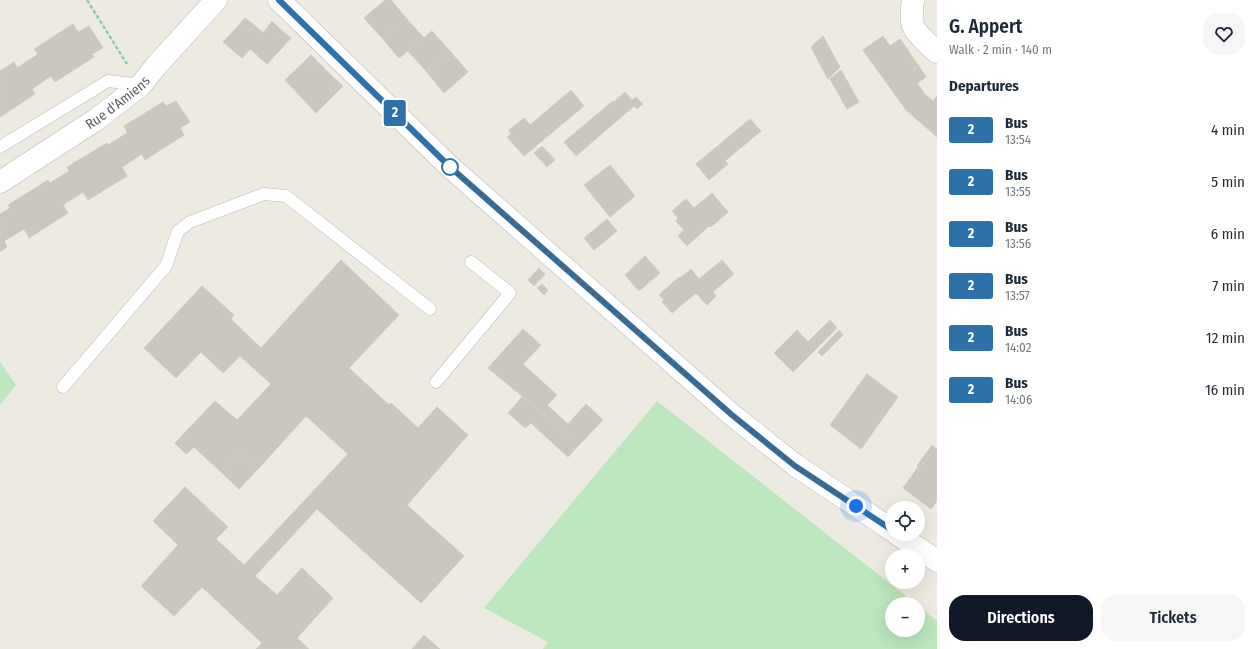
<!DOCTYPE html>
<html lang="en">
<head>
<meta charset="utf-8">
<style>
  :root { --surface:#fff; --page:#f6f6f7; --text:#1f2937; --muted:#747a83; --accent:#111827 }
  body { margin:0; font-family:"Fira Sans Condensed",sans-serif; background:var(--page); color:var(--text); height:100vh; display:flex; flex-direction:column; font-size:15px; white-space:nowrap }
  * { box-sizing:border-box; margin:0 }
  p { font-size:13px; color:var(--muted) }
  .icon { flex:none; width:22px; height:22px; fill:none; stroke:currentColor; stroke-width:2; stroke-linecap:round; stroke-linejoin:round }
  .map { position:relative; flex:1; overflow:hidden }
  .panel { display:flex; flex-direction:column; background:var(--surface); width:320px }
  .panel>* { flex:none }
  .badge { padding:0 8px; border-radius:3px; font-size:14px; line-height:26px }
  .controls { position:absolute; left:885px; top:501px; display:grid; gap:8px }
  .controls a { display:grid; place-items:center; width:40px; height:40px; border-radius:50%; background:var(--surface); box-shadow:0 4px 16px #0002; font-size:20px }
  .you { position:absolute; width:20px; height:20px; margin:-10px; border:3px solid #fff; border-radius:50%; background:#1a73e8; box-shadow:0 0 0 6px #1a73e833 }
  .map>.badge { position:absolute; translate:-50% -50%; box-shadow:0 0 0 2px #fff }
  h2 { padding:0 12px; font-size:15px; line-height:36px }
  .round { display:grid; place-items:center; flex:none; width:42px; height:42px; border-radius:16px; background:var(--page) }
  .overview { display:flex; align-items:center; justify-content:space-between; height:68px; padding:0 12px }
  h1 { font-size:19px; font-weight:600; line-height:30px }
  .action { display:flex; gap:8px; margin-top:auto; padding:8px 12px }
  .action a { flex:1; height:46px; border-radius:16px; background:var(--accent); color:#fff; font-size:16px; font-weight:600; line-height:46px; text-align:center }
  .action a+a { background:var(--page); color:var(--text) }
  ul { padding:0; list-style:none }
  li { display:flex; align-items:center; gap:12px; height:52px; padding:0 12px }
  li div { flex:1 }
  li b { display:block; font-size:15px }
  li em { font-style:normal }
  li .badge { min-width:44px; font-weight:700; text-align:center }
  main { display:flex; flex:1; min-height:0 }
  .map>svg:first-child { display:block }
  .green { fill:#bce6bd }
  .building { fill:#cac7c0; stroke:#d2ccbf }
  .lines { fill:none; stroke-linecap:round; stroke-linejoin:round }
  .service-casing { stroke:#b6b9be; stroke-width:13 }
  .minor-casing { stroke:#b6b9be; stroke-width:23 }
  .path { stroke:#94c7a4; stroke-width:2.5; stroke-dasharray:4 2; stroke-linecap:butt }
  .service { stroke:#fff; stroke-width:12 }
  .minor { stroke:#fff; stroke-width:22 }
  .line-casing { stroke:#fff; stroke-width:9 }
  .line { stroke:#2d71aa; stroke-width:6 }
  .walk { stroke:#595d62; stroke-width:4; stroke-dasharray:0 7.2 }
  .stop-dot { fill:#fff; stroke:#2d71aa; stroke-width:2 }
  .labels { text-anchor:middle; dominant-baseline:central; stroke-width:3.5; stroke-linejoin:round; paint-order:stroke }
  .street-label { font-size:14px; fill:#595d62; stroke:#fff }
</style>
</head>
<body>
<main>
<div class="map">
<svg width="937" height="649" viewBox="0 0 937 649">
  <rect width="100%" height="100%" fill="#edebe1"/>
  <!-- green -->
  <path class="green" d="M0,362L16,385L0,405Z
    M657,401L916,604H892V630H918V606L937,621V649H543L548,642L484,608Z"/>
  <!-- building -->
  <path class="building" d="M385,0H391L406,18L382,38L364,18Z
    M245,18L254,25L247,32L239,25Z
    M406,18L424,38L399,58L382,38Z
    M272,21L280,29L275,34L267,28Z
    M73,24L78,32L89,26L103,48L92,54L94,57L55,82L51,76L32,89L35,94L0,117V71L14,62L17,68L38,54L34,49Z
    M239,25L247,32L254,25L263,33L267,28L275,34L280,29L291,38L267,64L250,49L242,58L223,42Z
    M432,31L450,51L426,71L408,51Z
    M823,36L840,67L828,79L811,47Z
    M883,36L890,46L900,39L908,50L903,53L915,69L919,66L926,77L917,83L924,93L933,101L937,96V137L906,110L863,50Z
    M908,50L913,58L909,61L903,53Z
    M450,51L468,72L444,93L426,71Z
    M311,55L319,63L312,70L304,62Z
    M913,58L919,66L915,69L909,61Z
    M304,62L312,70L319,63L334,78L327,86L335,94L316,113L285,80Z
    M841,70L859,102L847,109L830,79Z
    M334,78L343,86L335,94L327,86Z
    M571,90L584,106L524,156L507,137L511,134L509,130L524,118L530,125Z
    M625,92L632,100L636,97L643,104L637,109L634,106L576,156L564,142L613,101L614,102Z
    M176,101L190,122L180,128L184,135L145,160L142,154L122,167L127,176L88,200L83,192L63,205L68,213L29,238L24,229L4,241L7,247L0,252V214L10,208L8,205L48,180L50,183L69,171L67,167L107,143L108,145L127,133V131L124,126L163,102L166,106Z
    M750,119L761,131L725,161L728,164L709,180L696,164Z
    M542,146L555,160L547,167L534,153Z
    M610,165L635,196L610,217L584,185Z
    M712,193L728,212L711,227L709,226L687,246L678,236L684,230L676,221L678,218L672,211L686,199L694,208Z
    M607,219L617,231L594,250L584,238Z
    M645,256L660,273L639,291L625,275Z
    M341,260L399,315L349,368L389,405L391,403L418,428L437,407L468,435L407,505L464,556L421,603L317,509L255,576L277,595L302,568L333,598L297,638L309,649H256L262,643L202,587L174,616L141,586L178,545L153,521L185,487L228,527L216,539L244,565L348,454L306,416L259,468L241,451L221,472L194,447L186,454L175,443L215,401L237,420L271,384L240,356L223,373L201,352L176,378L144,348L202,286L234,315L231,319L261,348Z
    M722,260L734,274L713,292L716,296L707,305L696,293L672,313L662,302L664,300L659,295L679,277L680,278L691,269L699,279Z
    M539,268L545,274L534,286L528,280Z
    M542,284L548,290L544,295L537,288Z
    M830,320L837,328L793,372L774,353L797,330L808,342Z
    M523,329L541,345L523,364L557,395L547,405L568,424L586,404L603,420L580,444L488,368Z
    M839,330L843,335L822,356L818,352Z
    M867,374L898,397L861,449L830,425Z
    M522,397L580,444L568,457L531,423L525,428L508,413Z
    M932,445L935,448L920,468L917,466Z
    M935,448L937,449V501L931,509L903,488L918,467L920,468Z
    M241,451L259,468L239,489L221,472Z
    M424,635L440,649H412Z"/>
  <g class="lines">
    <defs>
      <path id="service" d="M0,147L108,81L141,85
        M436,382L510,293L471,262
        M63,387L166,266L178,231L190,222L264,194L286,196L430,309"/>
      <g id="minor">
        <path d="M279,0L449,166L732,415L795,465L892,530"/>
        <path d="M913,0C912,6 911,20 913,26C916,33 931,47 937,52"/>
        <path id="s1" d="M0,182L97,119L141,85L156,66L216,0"/>
        <path d="M897,534L937,561"/>
      </g>
    </defs>
    <!-- service casing -->
    <use href="#service" class="service-casing"/>
    <!-- minor casing -->
    <use href="#minor" class="minor-casing"/>
    <!-- path -->
    <path class="path" d="M87,0L127,64"/>
    <!-- service -->
    <use href="#service" class="service"/>
    <!-- minor -->
    <use href="#minor" class="minor"/>
  </g>
  <g class="lines">
    <defs>
      <path id="line" d="M279,0L449,166L732,415L795,466L892,530"/>
    </defs>
    <!-- line casing -->
    <use href="#line" class="line-casing"/>
    <!-- line -->
    <use href="#line" class="line"/>
    <!-- walk -->
    <path class="walk" d="M450,167L449,166L732,415L795,466L856,506"/>
  </g>
  <!-- markers -->
  <circle class="stop-dot" cx="450" cy="167" r="8"/>
  <g class="labels">
    <!-- street labels -->
    <g class="street-label">
      <text stroke="none"><textPath href="#s1" startOffset="142">Rue d'Amiens</textPath></text>
    </g>
  </g>
</svg>
<div class="controls">
<a><svg class="icon" aria-label="locate" viewBox="0 0 24 24"><circle cx="12" cy="12" r="6"/><path d="M12 2v4M12 18v4M2 12h4M18 12h4"/></svg></a>
<a>+</a>
<a>−</a>
</div>
<div class="you" style="left:856px;top:506px"></div>
<b class="badge" style="left:395px;top:113px;background:#2d71aa;color:#fff">2</b>
</div>
<section class="panel">
<div class="overview"><div><h1>G. Appert</h1><p>Walk · 2 min · 140 m</p></div><a class="round"><svg class="icon" aria-label="heart" viewBox="0 0 24 24"><path d="M12 20l-8-8c-3-5 5-10 8-4 3-6 11-1 8 4z"/></svg></a></div>
<h2>Departures</h2>
<ul>
<li><span class="badge" style="background:#2d71aa;color:#fff">2</span><div><b>Bus</b><p>13:54</p></div><em>4 min</em></li>
<li><span class="badge" style="background:#2d71aa;color:#fff">2</span><div><b>Bus</b><p>13:55</p></div><em>5 min</em></li>
<li><span class="badge" style="background:#2d71aa;color:#fff">2</span><div><b>Bus</b><p>13:56</p></div><em>6 min</em></li>
<li><span class="badge" style="background:#2d71aa;color:#fff">2</span><div><b>Bus</b><p>13:57</p></div><em>7 min</em></li>
<li><span class="badge" style="background:#2d71aa;color:#fff">2</span><div><b>Bus</b><p>14:02</p></div><em>12 min</em></li>
<li><span class="badge" style="background:#2d71aa;color:#fff">2</span><div><b>Bus</b><p>14:06</p></div><em>16 min</em></li>
</ul>
<div class="action"><a>Directions</a><a>Tickets</a></div>
</section>
</main>
</body>
</html>
